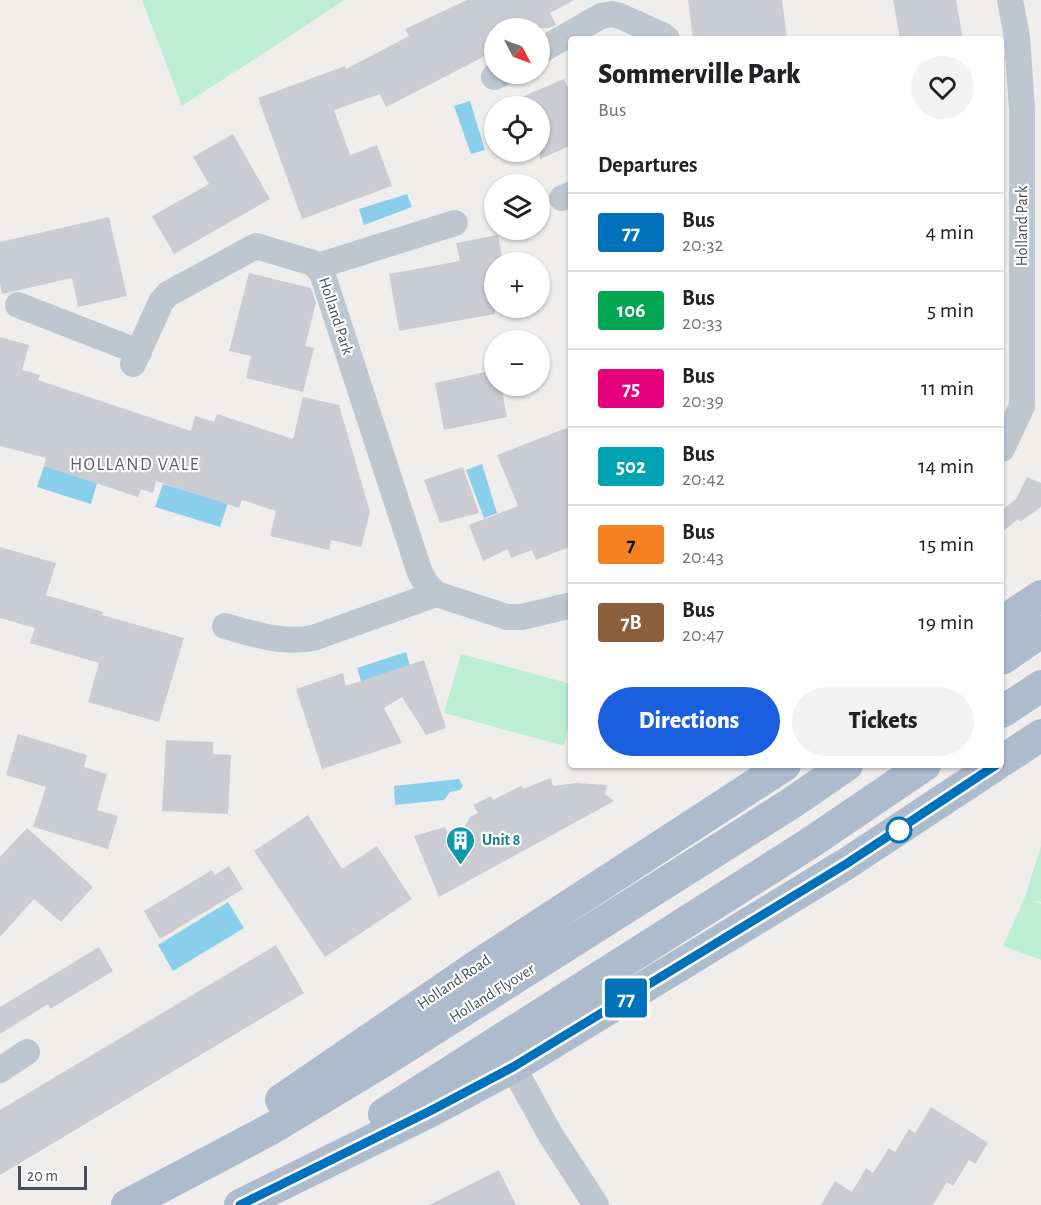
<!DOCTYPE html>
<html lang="en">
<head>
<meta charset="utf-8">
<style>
  :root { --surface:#fff; --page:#f2f2f2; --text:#202124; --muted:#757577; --line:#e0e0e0; --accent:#1a60de }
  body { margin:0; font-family:"Alegreya Sans",sans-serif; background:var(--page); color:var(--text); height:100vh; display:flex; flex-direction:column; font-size:22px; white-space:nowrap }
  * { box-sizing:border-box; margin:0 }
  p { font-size:20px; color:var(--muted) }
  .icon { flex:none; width:33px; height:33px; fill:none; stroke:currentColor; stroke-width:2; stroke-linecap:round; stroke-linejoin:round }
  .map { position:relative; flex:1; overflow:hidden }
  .drawer { position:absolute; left:568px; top:36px; width:436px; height:732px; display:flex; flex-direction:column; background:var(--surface); border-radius:6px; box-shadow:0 2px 4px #0004 }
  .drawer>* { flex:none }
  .badge { padding:0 12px; border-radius:4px; font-size:21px; line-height:39px }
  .needle { width:39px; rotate:131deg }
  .controls { position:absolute; left:484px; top:18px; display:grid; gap:12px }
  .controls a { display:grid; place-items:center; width:66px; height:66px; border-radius:50%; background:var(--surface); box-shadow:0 2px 4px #0004; font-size:30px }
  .scale { position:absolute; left:18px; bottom:15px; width:69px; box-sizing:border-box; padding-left:6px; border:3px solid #464f5b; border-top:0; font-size:16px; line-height:21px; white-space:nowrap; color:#464f5b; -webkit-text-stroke:4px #fff; paint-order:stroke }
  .map>.badge { position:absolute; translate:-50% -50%; box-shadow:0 0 0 3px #fff }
  h2 { padding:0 30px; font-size:22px; line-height:54px }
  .round { display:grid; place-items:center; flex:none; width:63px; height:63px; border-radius:32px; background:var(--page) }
  .headline { display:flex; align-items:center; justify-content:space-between; height:102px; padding:0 30px }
  h1 { font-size:28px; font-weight:800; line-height:45px }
  .cta { display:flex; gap:12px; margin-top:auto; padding:12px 30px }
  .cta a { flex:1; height:69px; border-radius:36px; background:var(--accent); color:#fff; font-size:24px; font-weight:800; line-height:69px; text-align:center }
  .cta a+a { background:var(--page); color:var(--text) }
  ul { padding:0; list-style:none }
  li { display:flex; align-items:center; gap:18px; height:78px; padding:0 30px; border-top:2px solid var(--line) }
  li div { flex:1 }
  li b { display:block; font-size:22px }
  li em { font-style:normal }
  li .badge { min-width:66px; font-weight:700; text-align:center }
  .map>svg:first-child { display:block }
  .green { fill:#bceed3 }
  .water { fill:#89cfeb }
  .building { fill:#caccd2 }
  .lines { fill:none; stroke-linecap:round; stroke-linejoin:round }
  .minor { stroke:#bec7d0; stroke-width:26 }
  .major { stroke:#adbbcd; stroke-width:32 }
  .line-casing { stroke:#fff; stroke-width:14 }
  .line { stroke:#0072bc; stroke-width:9 }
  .stop-dot { fill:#fff; stroke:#0072bc; stroke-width:3 }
  .labels { text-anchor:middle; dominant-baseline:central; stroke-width:4.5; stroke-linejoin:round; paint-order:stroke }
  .street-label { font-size:16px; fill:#464f5b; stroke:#fff }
  .culture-label { font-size:16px; font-weight:bold; fill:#0d838f; stroke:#fff; text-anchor:start }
  .neighbourhood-label { font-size:18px; letter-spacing:1.5px; fill:#5a5d63; stroke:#fff }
</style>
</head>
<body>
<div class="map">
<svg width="1041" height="1205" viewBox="0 0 1041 1205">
  <rect width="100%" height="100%" fill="#f0eeed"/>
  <!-- green -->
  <path class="green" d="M142,0H345L182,106Z
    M461,654L571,684V719L564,746L444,713Z
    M1041,846V902L1034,901L1041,904V960L1003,946L1025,897Z"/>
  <!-- water -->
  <path class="water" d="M470,101L485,150L471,154L454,106Z
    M407,194L412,207L364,225L359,209Z
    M482,464L497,513L484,518L466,470Z
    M44,466L97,483L91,504L37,487Z
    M163,484L228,503L220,527L155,507Z
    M406,652L410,666L362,684L357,668Z
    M459,779L463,786L460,790L450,792L444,800L395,805L394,786Z
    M228,902L244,928L173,971L158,945Z"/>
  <!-- building -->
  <path class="building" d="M467,0H574L550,13L556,25L549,28H495V51L386,107L380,94L334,110L350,155L377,145L392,186L302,219L258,98L345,66L346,69L409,36L405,29Z
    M688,0H782L787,39H693Z
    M893,0H956L963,39H900Z
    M564,79L572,96V145L540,159V106H500Z
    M233,134L270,199L174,254L152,216L209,184L193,157Z
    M109,217L127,296L78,307L72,278L2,294L0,283V242Z
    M498,235L503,262H495V314L399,331L389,274L460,261L456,243Z
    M249,273L311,288L316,303L305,346L314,348L303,392L246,378L251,356L229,351Z
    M0,337L29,345L22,370L40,375L38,380L191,431L195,416L214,422L217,414L293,439L303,397L339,405L370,512L361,547L331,540L329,550L270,536L276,511L242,500L239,508L156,481L153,493L141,489L138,497L44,466L46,458L0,446Z
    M495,370V386H501L507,417L444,430L435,383Z
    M572,426V546L536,560L532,550L511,558L508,549L483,561L469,525L518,506L497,455Z
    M463,467L479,513L440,523L424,480Z
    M1027,477L1041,483V507L1020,522L1018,519L1002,532V510L1016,499Z
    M0,547L56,563L46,595L103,612L102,615L184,638L159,722L88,702L99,663L30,643L35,628L0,618Z
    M424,660L446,728L426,735L402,697L384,708L402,743L322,769L296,689L343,673L346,686Z
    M18,734L87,755L84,767L107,774L97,810L118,816L108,849L33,827L46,787L6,775Z
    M166,740L213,742V754L231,755L228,814L162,811Z
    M551,778L553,786L576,783L607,785L605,794L614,801L439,897L414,836L445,827L454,845L470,817L478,813L473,805L491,796L493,800L521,786L523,789Z
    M308,815L342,869L377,846L412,899L325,957L254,851Z
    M27,828L93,887L61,922L34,899L0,937V857Z
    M229,866L243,889L160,939L144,911L212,870L215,875Z
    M276,945L304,993L0,1175V1110Z
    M99,947L113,971L50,1009L48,1004L0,1034V1007Z
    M931,1107L988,1143L975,1164L969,1160L953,1186L947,1182L933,1205H821L835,1181L852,1192L866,1168L873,1173L889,1148L895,1152L909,1129L915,1133Z
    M499,1170L516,1205H429Z"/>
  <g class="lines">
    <!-- minor -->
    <path class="minor" d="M540,51L601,16L612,14L620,16L662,35L667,39
      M494,77L501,74
      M562,198L572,194
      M318,266L455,223
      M18,305L139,352
      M133,364L161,302L168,294L256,246L313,263L322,273L420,573L427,585L436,594L507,617H522L572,605
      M1002,449L1022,406V109L1017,37L1010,0
      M225,626C254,634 282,644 313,638L436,594
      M513,1067L550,1134L596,1205
      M0,1070L27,1052"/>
    <!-- major -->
    <path class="major" d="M1002,622L1041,596
      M1002,659L1041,632
      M1002,712L1041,686
      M1002,761L1041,735
      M281,1100L481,963L785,765
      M384,1114L807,845L925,765
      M127,1205L269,1130L382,1062L790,804L847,765
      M240,1205L431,1111L513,1067L846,864L996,765"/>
  </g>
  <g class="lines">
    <defs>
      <path id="line" d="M240,1205L430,1111L513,1067L846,864L996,765"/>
    </defs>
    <!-- line casing -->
    <use href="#line" class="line-casing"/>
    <!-- line -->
    <use href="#line" class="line"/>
  </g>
  <!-- icons -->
  <defs>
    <symbol id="building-pin" viewBox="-11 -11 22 30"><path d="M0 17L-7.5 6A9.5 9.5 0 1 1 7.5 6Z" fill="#0f9aa8" stroke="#fff"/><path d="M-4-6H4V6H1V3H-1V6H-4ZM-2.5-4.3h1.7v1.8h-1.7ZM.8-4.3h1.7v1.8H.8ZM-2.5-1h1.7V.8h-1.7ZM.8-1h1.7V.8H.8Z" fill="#fff"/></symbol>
  </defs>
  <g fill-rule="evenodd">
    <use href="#building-pin" x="444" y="824" width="33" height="45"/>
  </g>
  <!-- markers -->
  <circle class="stop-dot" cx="899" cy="830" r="12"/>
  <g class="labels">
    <!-- street labels -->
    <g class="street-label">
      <text transform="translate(1022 226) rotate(-90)">Holland Park</text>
      <text transform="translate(336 316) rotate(72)">Holland Park</text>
      <text transform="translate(454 982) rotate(-34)">Holland Road</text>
      <text transform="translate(492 993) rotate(-32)">Holland Flyover</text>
    </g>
    <!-- culture labels -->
    <g class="culture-label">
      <text x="482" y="840">Unit 8</text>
    </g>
    <!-- neighbourhood labels -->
    <g class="neighbourhood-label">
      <text x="135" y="465">HOLLAND VALE</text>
    </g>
  </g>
</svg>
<div class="controls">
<a><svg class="needle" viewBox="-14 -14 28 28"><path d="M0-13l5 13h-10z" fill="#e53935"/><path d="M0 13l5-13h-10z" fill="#757577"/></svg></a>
<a><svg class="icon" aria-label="locate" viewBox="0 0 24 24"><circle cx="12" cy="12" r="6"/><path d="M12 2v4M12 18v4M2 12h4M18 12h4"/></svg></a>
<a><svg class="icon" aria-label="layers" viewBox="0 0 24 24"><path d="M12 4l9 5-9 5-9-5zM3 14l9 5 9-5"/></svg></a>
<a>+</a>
<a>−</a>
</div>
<div class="scale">20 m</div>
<b class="badge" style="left:626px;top:998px;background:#0072bc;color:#fff">77</b>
<section class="drawer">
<div class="headline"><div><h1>Sommerville Park</h1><p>Bus</p></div><a class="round"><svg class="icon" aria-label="heart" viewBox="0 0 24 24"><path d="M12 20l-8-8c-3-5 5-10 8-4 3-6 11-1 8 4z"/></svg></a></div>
<h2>Departures</h2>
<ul>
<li><span class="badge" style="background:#0072bc;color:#fff">77</span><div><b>Bus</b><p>20:32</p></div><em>4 min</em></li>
<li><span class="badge" style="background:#00a651;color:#fff">106</span><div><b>Bus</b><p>20:33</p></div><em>5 min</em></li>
<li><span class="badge" style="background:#e6007e;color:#fff">75</span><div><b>Bus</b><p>20:39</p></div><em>11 min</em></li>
<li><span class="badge" style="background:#00a3b4;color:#fff">502</span><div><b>Bus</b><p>20:42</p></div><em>14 min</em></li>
<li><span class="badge" style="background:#f58220;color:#111">7</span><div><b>Bus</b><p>20:43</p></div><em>15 min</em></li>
<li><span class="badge" style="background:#8b5e3c;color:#fff">7B</span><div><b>Bus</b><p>20:47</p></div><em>19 min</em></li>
</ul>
<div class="cta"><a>Directions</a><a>Tickets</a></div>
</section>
</div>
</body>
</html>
